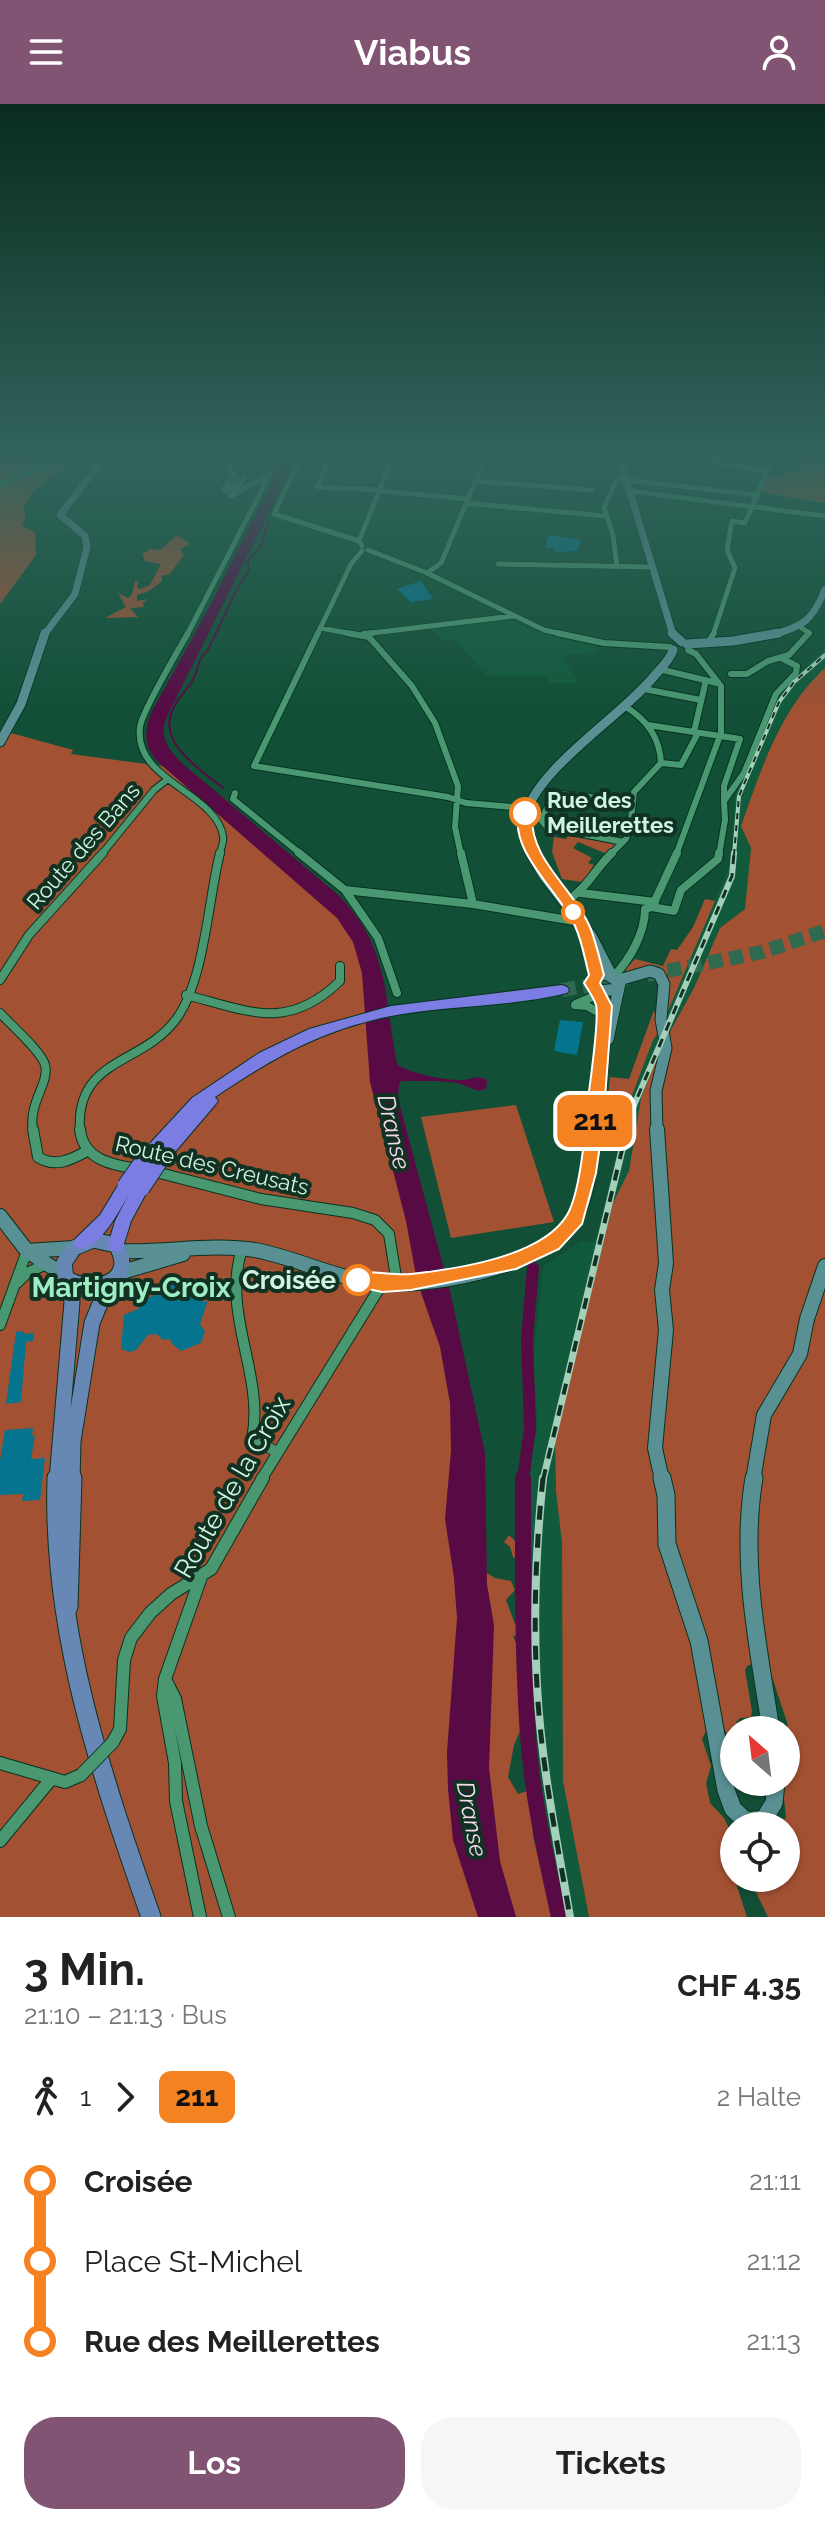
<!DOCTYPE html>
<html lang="de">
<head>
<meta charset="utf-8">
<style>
  :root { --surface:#fff; --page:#f6f6f6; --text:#222; --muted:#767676; --accent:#805472 }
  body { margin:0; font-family:Raleway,sans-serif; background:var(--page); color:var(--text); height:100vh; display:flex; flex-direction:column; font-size:30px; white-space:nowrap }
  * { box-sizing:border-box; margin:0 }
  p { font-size:26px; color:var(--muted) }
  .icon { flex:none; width:44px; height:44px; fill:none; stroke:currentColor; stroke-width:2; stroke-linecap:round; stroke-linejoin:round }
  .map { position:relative; height:1813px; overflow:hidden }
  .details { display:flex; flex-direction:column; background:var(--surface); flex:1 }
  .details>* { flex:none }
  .badge { padding:0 16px; border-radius:12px; font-size:28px; line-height:52px }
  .needle { width:52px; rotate:332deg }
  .buttons { position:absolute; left:720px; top:1612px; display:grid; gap:16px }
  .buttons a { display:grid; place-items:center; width:80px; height:80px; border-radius:50%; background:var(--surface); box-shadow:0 2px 6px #0004; font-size:40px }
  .map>.badge { position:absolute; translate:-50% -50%; box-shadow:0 0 0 4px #fff }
  .legs { display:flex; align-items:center; gap:12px; height:88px; padding:0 24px; font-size:26px }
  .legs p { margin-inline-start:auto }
  .headline { display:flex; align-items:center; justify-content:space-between; height:136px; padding:0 24px }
  h1 { font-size:44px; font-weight:700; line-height:60px }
  .action { display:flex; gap:16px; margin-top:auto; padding:16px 24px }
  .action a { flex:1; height:92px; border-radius:32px; background:var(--accent); color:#fff; font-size:32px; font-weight:700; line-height:92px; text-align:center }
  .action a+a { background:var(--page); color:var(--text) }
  ul { padding:0 24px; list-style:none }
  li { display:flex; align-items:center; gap:28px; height:80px; font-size:30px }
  li i { display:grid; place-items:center; width:12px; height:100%; margin:0 10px; background:currentColor }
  li i::after { content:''; width:20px; height:20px; margin:-10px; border:6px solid; border-radius:50%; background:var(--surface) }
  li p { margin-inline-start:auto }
  li:first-child i { background:linear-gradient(#0000 50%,currentColor 0) }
  li:last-child i { background:linear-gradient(currentColor 50%,#0000 0) }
  header { display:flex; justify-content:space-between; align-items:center; height:104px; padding:0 24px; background:var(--accent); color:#fff; font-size:36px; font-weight:700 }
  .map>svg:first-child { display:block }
  .built { fill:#115a3c }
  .green { fill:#a35133 }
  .water { fill:#570a44 }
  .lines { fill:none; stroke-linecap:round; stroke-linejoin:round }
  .stream { stroke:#570a44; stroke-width:2 }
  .canal-far1 { stroke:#570a44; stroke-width:12 }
  .canal { stroke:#570a44; stroke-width:16 }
  .building { fill:#05748e }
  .highway-tunnel { stroke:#2e6950; stroke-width:14; stroke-dasharray:14 7; stroke-linecap:butt }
  .street-far4-casing { stroke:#073320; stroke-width:6 }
  .street-far3-casing { stroke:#073320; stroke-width:8 }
  .street-far2-casing { stroke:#073320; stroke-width:10 }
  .street-far1-casing { stroke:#073320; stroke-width:12 }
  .street-casing { stroke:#073320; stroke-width:14 }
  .secondary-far4-casing { stroke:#073320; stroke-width:8 }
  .secondary-far3-casing { stroke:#073320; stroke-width:11 }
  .secondary-far2-casing { stroke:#073320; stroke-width:13 }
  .secondary-far1-casing { stroke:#073320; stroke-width:16 }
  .secondary-casing { stroke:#073320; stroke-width:19 }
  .primary-far1-casing { stroke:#073320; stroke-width:17 }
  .primary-casing { stroke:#073320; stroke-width:21 }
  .highway-casing { stroke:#073320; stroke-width:2 }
  .street-far4 { stroke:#4a9872; stroke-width:5 }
  .street-far3 { stroke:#4a9872; stroke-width:6 }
  .street-far2 { stroke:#4a9872; stroke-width:8 }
  .street-far1 { stroke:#4a9872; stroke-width:10 }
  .street { stroke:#4a9872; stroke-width:12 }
  .secondary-far4 { stroke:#599094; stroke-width:7 }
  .secondary-far3 { stroke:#599094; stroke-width:9 }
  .secondary-far2 { stroke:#599094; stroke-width:11 }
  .secondary-far1 { stroke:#599094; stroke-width:14 }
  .secondary { stroke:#599094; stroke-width:17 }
  .primary-far1 { stroke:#6788b5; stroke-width:15 }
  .primary { stroke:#6788b5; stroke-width:19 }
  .highway { fill:#7b7de2; fill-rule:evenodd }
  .rail-far3-casing { stroke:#a4d0ba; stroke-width:4 }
  .rail-far2-casing { stroke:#a4d0ba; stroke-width:6 }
  .rail-far1-casing { stroke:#a4d0ba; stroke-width:7 }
  .rail-casing { stroke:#a4d0ba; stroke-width:8 }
  .rail-far3 { stroke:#113222; stroke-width:2; stroke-dasharray:6; stroke-linecap:butt }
  .rail-far2 { stroke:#113222; stroke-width:3; stroke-dasharray:9; stroke-linecap:butt }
  .rail-far1 { stroke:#113222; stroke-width:4; stroke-dasharray:11; stroke-linecap:butt }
  .rail { stroke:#113222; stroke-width:5; stroke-dasharray:14; stroke-linecap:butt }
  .street-bridge-casing { stroke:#073320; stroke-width:14; stroke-linecap:butt }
  .highway-bridge-casing { stroke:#073320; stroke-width:19; stroke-linecap:butt }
  .street-bridge { stroke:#4a9872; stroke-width:12 }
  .highway-bridge { stroke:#7b7de2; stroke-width:17 }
  .line-1 { fill:#f58220; stroke:#fff; stroke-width:2 }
  .stop-1-dot { fill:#fff; stroke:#f58220; stroke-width:4 }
  .labels { text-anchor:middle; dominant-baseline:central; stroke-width:8; stroke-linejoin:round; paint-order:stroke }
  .stop-label { font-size:22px; font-weight:bold; fill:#cff5e0; stroke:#113222; text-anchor:start }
  .street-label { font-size:22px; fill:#cff5e0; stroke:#113222 }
  .water-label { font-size:24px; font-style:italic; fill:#f5daeb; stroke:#113222 }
  .near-stop-label { font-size:26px; font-weight:bold; fill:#cff5e0; stroke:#113222; text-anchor:end }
  .near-street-label { font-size:26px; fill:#cff5e0; stroke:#113222 }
  .near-neighbourhood-label { font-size:28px; font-weight:bold; fill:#9eedc3; stroke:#113222 }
</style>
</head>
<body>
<header><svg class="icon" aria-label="menu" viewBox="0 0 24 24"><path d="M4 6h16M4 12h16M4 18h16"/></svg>Viabus<svg class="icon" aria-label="person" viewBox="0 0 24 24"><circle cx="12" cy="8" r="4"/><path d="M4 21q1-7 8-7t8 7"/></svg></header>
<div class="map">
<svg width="825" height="1813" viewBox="0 0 825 1813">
  <rect width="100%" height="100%" fill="#115036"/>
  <!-- built -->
  <path class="built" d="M484,517H513L533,527L596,541L595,544L599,548L563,551L579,579H550L548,573L486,571L455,536H443L429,523Z
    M825,544V564L800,592L779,625L741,722L751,744L745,805L720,824L694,884L661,944L641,994L629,1067L613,1100L555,1336L556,1388L562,1439L563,1677L589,1813H552L533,1732L532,1461L526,1375L538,1322L533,1259L543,1163L581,1137L595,1139L626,1013L630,972L651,920L666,907L694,828L706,820L708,808L731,760L735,692L782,587Z"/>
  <!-- green -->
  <path class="green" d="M0,355H69L64,363L34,387L23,405L26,413L22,421L35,429L36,451L0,500Z
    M779,355H825V399L761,388L768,372L781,374L789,371L776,366L799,368L802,359Z
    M177,431L190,440L180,445L184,451L169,471H162V477L149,487L137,491V497L149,495L143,498L144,503L130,504L138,513L105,514L126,503L118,489L128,494L132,491L135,477H138L137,484L141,485L150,481L161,460L145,457L142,450L150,445L160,446Z
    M825,564V1813H768L750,1776L786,1774V1722H781L786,1713L782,1678H786V1653L790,1641L787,1618L771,1570L763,1561H748L745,1566L752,1607L751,1613L740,1614L736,1618L739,1626H734V1639L723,1624L707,1625L702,1635L711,1662L706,1679L710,1699L724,1714L732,1731L728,1755L747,1813H589L563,1677L562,1439L556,1387L555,1336L613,1099L629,1067L641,994L661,944L694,884L720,824L745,805L751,744L741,722C761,666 780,605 825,564Z
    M0,626L73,646L71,650L177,664L338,804L359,836L391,1024L466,1321L481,1813H0Z
    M568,732L616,740L607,750L578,738L573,744L592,754L588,759L594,761L583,778L562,775L552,748L554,733L566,735Z
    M705,795L715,797L665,914L668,871L652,863L628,868L625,866L635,855L663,862L671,845L677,846L693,823Z
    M654,906L659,928L653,936L622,1018L606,1013L610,973L629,975Z
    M516,1001L554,1118L451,1134L421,1013Z
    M509,1431L520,1442L528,1437L530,1441L528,1524L526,1529L513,1532L523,1556L518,1587L520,1627L514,1641L508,1673L518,1690L527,1687V1659L531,1655L533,1732L552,1813H509L483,1711L480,1465L495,1474L511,1477L515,1486L506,1496L515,1520L518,1521L523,1460L513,1453L510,1443L504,1438Z"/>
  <!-- water -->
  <path class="water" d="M283,355H296L168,610C158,632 167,644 183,660L337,790C390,842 384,894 397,960C407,969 448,977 462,976C473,976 477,970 487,976L486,985L478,987L458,979L438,977H402L399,979L398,995L451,1191L485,1349L487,1480L494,1521L489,1664L500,1757L516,1813H478L453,1736L448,1685L447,1648L457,1514L454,1474L445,1415L451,1347L450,1299L440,1243L417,1177L406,1117L370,978L362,869L353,838L337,814L158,658C143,642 144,627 152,607L211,500Z"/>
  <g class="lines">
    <!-- stream -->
    <path class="stream" d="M238,483L249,466L248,457L261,442L268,417
      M223,684C201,666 156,639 173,605C177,595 185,588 191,579C199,568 196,555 208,546L237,485"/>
    <!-- canal-far1 -->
    <path class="canal-far1" d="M523,1376L530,1324L527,1235L533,1164"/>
    <!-- canal -->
    <path class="canal" d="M523,1374C523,1460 522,1546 528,1631C532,1692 546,1753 559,1813"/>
  </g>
  <!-- building -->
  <path class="building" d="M549,431L581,436L578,447L553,448L554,445L545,444Z
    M421,477L433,495L411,498L397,485Z
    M560,916L583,918L577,951L554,947Z
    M194,1176L201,1177L206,1183L203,1199L208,1196L200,1220L205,1228L201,1239L181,1247L172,1240L170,1235L163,1236L157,1230L148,1231L136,1246L130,1248L121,1245L124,1211L138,1205L142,1197L157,1190L164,1179Z
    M24,1227V1230L34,1229L33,1237L26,1238L21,1298L6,1300L16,1228Z
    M33,1324L32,1332L35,1331L31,1355L45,1354L40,1396L22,1397L23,1390L0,1391V1356L5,1326Z"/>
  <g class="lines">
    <!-- highway-tunnel -->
    <path class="highway-tunnel" d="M647,871L762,848L825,827
      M562,886L627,875"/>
    <defs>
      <path id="street-far4" d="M300,355L274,410L359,437
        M700,355L766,367
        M327,360L317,383L380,386
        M227,361L234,370L223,386L228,387L238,376
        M245,373L231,392L270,370
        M475,377L592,386
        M0,381L57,355
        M380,387L468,395
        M629,387L825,412
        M466,399L605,412
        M362,442L359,437L392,355
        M368,446L427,469L544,526L567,531
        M498,460L651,463
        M617,463L613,431L604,403L617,375L758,391
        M427,469L441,459L485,355
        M799,522L809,529L807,531
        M320,524L358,531
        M364,530L513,512
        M187,531L270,370
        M317,531L351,460L362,447
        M713,531L735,464L727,446L732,417L745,419L772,355"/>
      <path id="street-far3" d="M188,529C178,547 142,607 140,623C133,677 216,688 223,732C224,738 221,746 219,751
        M318,529L254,662L448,693L466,699L526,704
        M347,529L369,533L412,582L435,619L458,682L455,723L461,751
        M557,529L604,539L670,543
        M364,530L373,529
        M707,540L714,529
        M663,566L717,579
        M731,570H747L768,557L789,551L809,529
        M644,585L701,596
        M648,621L740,635L724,682V696
        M694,628L706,576
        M661,659L681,661L698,629
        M235,689L233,695L302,751
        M623,738L547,723L541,716L552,694L559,690L632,697
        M101,751L154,686L168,675
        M610,751L626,735L630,725L634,688L661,659C660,634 647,616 626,603
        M676,751L721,629V582L696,550L688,546
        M719,751L725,716L724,697L744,669L776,590L796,569L797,562L781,554"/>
      <path id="street-far2" d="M299,749L345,786L473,800L580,818
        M461,749L473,800
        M345,786L378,834L397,889
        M581,789L655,798
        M566,797C586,786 595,765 612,749
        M652,803L674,807L681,786L718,755L719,749
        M614,872C630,855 645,829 645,805L652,803L677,749
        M0,876L29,831L103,749
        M186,891C249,907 287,928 340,877V862
        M576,900L592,893L596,885
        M575,901L587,902L603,911
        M0,909C10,920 42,948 45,961C50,979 28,998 33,1027
        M80,1027C75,953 143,962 177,914C205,874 208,796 220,749"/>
      <path id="street-far1" d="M33,1025L38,1053C55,1064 71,1056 87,1047
        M80,1025C83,1056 112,1061 138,1065
        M152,1067L261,1095L353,1109L375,1116L389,1130L397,1179
        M242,1145C221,1210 265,1271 252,1335L277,1348
        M17,1179L27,1169L44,1161
        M0,1221L27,1147
        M261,1376L382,1180"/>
      <path id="street" d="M165,1575L175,1595L201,1722L229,1813
        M113,1638L120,1625L124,1556L131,1534L150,1509L171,1490L211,1465L263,1374
        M0,1659L65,1678L81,1671
        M0,1737L52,1674
        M200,1813L176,1697L175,1659L163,1592L165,1575L201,1473"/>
      <path id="secondary-far4" d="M620,355L673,531
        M44,531L75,490L87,443L85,432L60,411L103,355
        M772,531C804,522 813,516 825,485"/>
      <path id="secondary-far3" d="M672,529L682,538
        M687,540L733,537L779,529
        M0,638L21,600L45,529
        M533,751C527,740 523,728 525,715C532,667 624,611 655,571C662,563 670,556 673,546"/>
      <path id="secondary-far2" d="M532,749L544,771L591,832L611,871
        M583,826L597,871
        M619,876L650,867L659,870L664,880L661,915L666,944L656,987L657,1027
        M608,935L620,879L607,870L597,871L592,876L593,882L600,887L618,885
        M594,1027C599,982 612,931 598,886"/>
      <path id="secondary-far1" d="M657,1025L666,1159L662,1186L666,1226L655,1344L662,1376
        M0,1112L27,1147L64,1171
        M27,1147L74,1144
        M121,1147C165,1149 211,1139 255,1146C293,1153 328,1171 367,1178C420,1187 546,1165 575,1114C590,1088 590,1055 594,1025
        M119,1169L183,1150
        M753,1376L764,1311L800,1250L807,1215L825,1162"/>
      <path id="secondary" d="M662,1374L666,1391L667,1440L699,1537L726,1686L733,1705L746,1717L764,1715L774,1699L776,1678
        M754,1374C740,1458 758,1542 771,1626"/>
      <path id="primary-far1" d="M93,1136L116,1141C138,1178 93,1191 66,1174L64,1159L74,1144Z
        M57,1376L72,1198L68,1177
        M72,1376L73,1337L92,1219L109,1178"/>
      <path id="primary" d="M57,1374C52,1527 101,1670 151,1813
        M68,1503L72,1374"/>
      <path id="highway" d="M562,881L567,883L569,886L567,889C512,903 447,901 391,912C321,926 273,954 215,993L218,997L215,1001L169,1055L163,1057L156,1052L150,1054L144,1052L142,1048L192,994L259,949L309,925L391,902Z
        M126,1076L132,1078L134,1082L141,1078L147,1080L149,1084L131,1117L122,1146L116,1148L110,1146L108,1141L115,1117L129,1090C120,1106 97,1150 76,1144L74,1139L76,1134L100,1111L120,1078Z"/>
    </defs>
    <!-- street-far4 casing -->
    <use href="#street-far4" class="street-far4-casing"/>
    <!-- street-far3 casing -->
    <use href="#street-far3" class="street-far3-casing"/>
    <!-- street-far2 casing -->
    <use href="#street-far2" class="street-far2-casing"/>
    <!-- street-far1 casing -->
    <use href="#street-far1" class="street-far1-casing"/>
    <!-- street casing -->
    <use href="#street" class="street-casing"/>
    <!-- secondary-far4 casing -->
    <use href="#secondary-far4" class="secondary-far4-casing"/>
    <!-- secondary-far3 casing -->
    <use href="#secondary-far3" class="secondary-far3-casing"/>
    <!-- secondary-far2 casing -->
    <use href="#secondary-far2" class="secondary-far2-casing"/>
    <!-- secondary-far1 casing -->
    <use href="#secondary-far1" class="secondary-far1-casing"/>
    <!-- secondary casing -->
    <use href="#secondary" class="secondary-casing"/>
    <!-- primary-far1 casing -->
    <use href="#primary-far1" class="primary-far1-casing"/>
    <!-- primary casing -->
    <use href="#primary" class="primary-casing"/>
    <!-- highway casing -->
    <use href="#highway" class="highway-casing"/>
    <!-- street-far4 -->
    <use href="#street-far4" class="street-far4"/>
    <!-- street-far3 -->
    <use href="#street-far3" class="street-far3"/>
    <!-- street-far2 -->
    <use href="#street-far2" class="street-far2"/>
    <!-- street-far1 -->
    <use href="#street-far1" class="street-far1"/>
    <!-- street -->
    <use href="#street" class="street"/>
    <!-- secondary-far4 -->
    <use href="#secondary-far4" class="secondary-far4"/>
    <!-- secondary-far3 -->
    <use href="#secondary-far3" class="secondary-far3"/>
    <!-- secondary-far2 -->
    <use href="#secondary-far2" class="secondary-far2"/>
    <!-- secondary-far1 -->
    <use href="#secondary-far1" class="secondary-far1"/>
    <!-- secondary -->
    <use href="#secondary" class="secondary"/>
    <!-- primary-far1 -->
    <use href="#primary-far1" class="primary-far1"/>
    <!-- primary -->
    <use href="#primary" class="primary"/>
    <!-- highway -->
    <use href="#highway" class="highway"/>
    <defs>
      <path id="rail-far3" d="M734,751L739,692L779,598L794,578L825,551"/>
      <path id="rail-far2" d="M627,1027L632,1006L732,772L734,749"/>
      <path id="rail-far1" d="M543,1376L627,1025"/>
      <path id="rail" d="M543,1374C536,1442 533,1513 537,1582C541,1660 557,1737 570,1813"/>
    </defs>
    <!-- rail-far3 casing -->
    <use href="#rail-far3" class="rail-far3-casing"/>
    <!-- rail-far2 casing -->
    <use href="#rail-far2" class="rail-far2-casing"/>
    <!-- rail-far1 casing -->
    <use href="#rail-far1" class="rail-far1-casing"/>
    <!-- rail casing -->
    <use href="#rail" class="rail-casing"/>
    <!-- rail-far3 -->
    <use href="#rail-far3" class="rail-far3"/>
    <!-- rail-far2 -->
    <use href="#rail-far2" class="rail-far2"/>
    <!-- rail-far1 -->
    <use href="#rail-far1" class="rail-far1"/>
    <!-- rail -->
    <use href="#rail" class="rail"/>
    <defs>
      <path id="street-bridge" d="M81,1671L113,1638"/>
      <path id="highway-bridge" d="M126,1082L150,1048
        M141,1084L163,1051"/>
    </defs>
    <!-- street-bridge casing -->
    <use href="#street-bridge" class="street-bridge-casing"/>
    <!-- highway-bridge casing -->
    <use href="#highway-bridge" class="highway-bridge-casing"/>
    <!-- street-bridge -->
    <use href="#street-bridge" class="street-bridge"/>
    <!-- highway-bridge -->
    <use href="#highway-bridge" class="highway-bridge"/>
  </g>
  <!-- sky -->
  <linearGradient id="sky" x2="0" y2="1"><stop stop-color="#092c1e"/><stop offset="0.58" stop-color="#32645d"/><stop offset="1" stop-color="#32645d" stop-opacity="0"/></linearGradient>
  <rect width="825" height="609" fill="url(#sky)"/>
  <!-- line-1 -->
  <path class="line-1" d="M520,706L532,709C529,756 573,783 590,823C596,838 600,856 604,871L600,879L612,902L603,1020L596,1069L582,1120L559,1145L516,1165L411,1186L382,1188L351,1181L348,1176L351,1170C366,1165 393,1172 411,1170C456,1165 542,1153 567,1111C580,1089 585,1031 587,1004C589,984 600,915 596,901C594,894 588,886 584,879L589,871C585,856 582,837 575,822C560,788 506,745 520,706Z"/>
  <!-- markers -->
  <g class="stop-1-dot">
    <circle cx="525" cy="709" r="14"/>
    <circle cx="573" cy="808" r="10"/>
    <circle cx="358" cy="1176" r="14"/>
  </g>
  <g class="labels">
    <!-- stop labels -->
    <g class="stop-label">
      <text x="547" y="696">Rue des<tspan x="547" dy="25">Meillerettes</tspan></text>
    </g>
    <!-- street labels -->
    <g class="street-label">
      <text transform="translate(83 742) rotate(-49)">Route des Bans</text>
      <text transform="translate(212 1061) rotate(13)">Route des Creusats</text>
    </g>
    <!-- water labels -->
    <g class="water-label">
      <text transform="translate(394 1028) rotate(77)">Dranse</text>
      <text transform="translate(472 1715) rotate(79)">Dranse</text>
    </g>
    <!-- near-stop labels -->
    <g class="near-stop-label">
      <text x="336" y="1176">Croisée</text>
    </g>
    <!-- near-street labels -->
    <g class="near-street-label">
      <text transform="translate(232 1383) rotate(-60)">Route de la Croix</text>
    </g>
    <!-- near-neighbourhood labels -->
    <g class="near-neighbourhood-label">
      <text x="131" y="1183">Martigny-Croix</text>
    </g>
  </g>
</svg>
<div class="buttons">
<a><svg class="needle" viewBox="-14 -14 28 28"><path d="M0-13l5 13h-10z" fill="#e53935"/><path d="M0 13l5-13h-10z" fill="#767676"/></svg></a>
<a><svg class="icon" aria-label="locate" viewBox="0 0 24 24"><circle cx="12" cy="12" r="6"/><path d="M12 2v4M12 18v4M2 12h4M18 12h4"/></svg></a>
</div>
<b class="badge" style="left:595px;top:1017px;background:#f58220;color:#111">211</b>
</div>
<section class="details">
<div class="headline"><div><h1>3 Min.</h1><p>21:10 – 21:13 · Bus</p></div><b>CHF 4.35</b></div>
<div class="legs"><svg class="icon" aria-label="walk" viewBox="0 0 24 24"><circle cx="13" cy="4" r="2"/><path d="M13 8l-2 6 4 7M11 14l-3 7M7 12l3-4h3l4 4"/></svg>1<svg class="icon" aria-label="forward" viewBox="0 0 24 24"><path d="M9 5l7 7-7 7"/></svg><b class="badge" style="background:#f58220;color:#111">211</b><p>2 Halte</p></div>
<ul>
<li><i style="color:#f58220"></i><b>Croisée</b><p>21:11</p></li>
<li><i style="color:#f58220"></i><span>Place St-Michel</span><p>21:12</p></li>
<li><i style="color:#f58220"></i><b>Rue des Meillerettes</b><p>21:13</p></li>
</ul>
<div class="action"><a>Los</a><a>Tickets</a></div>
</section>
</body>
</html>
